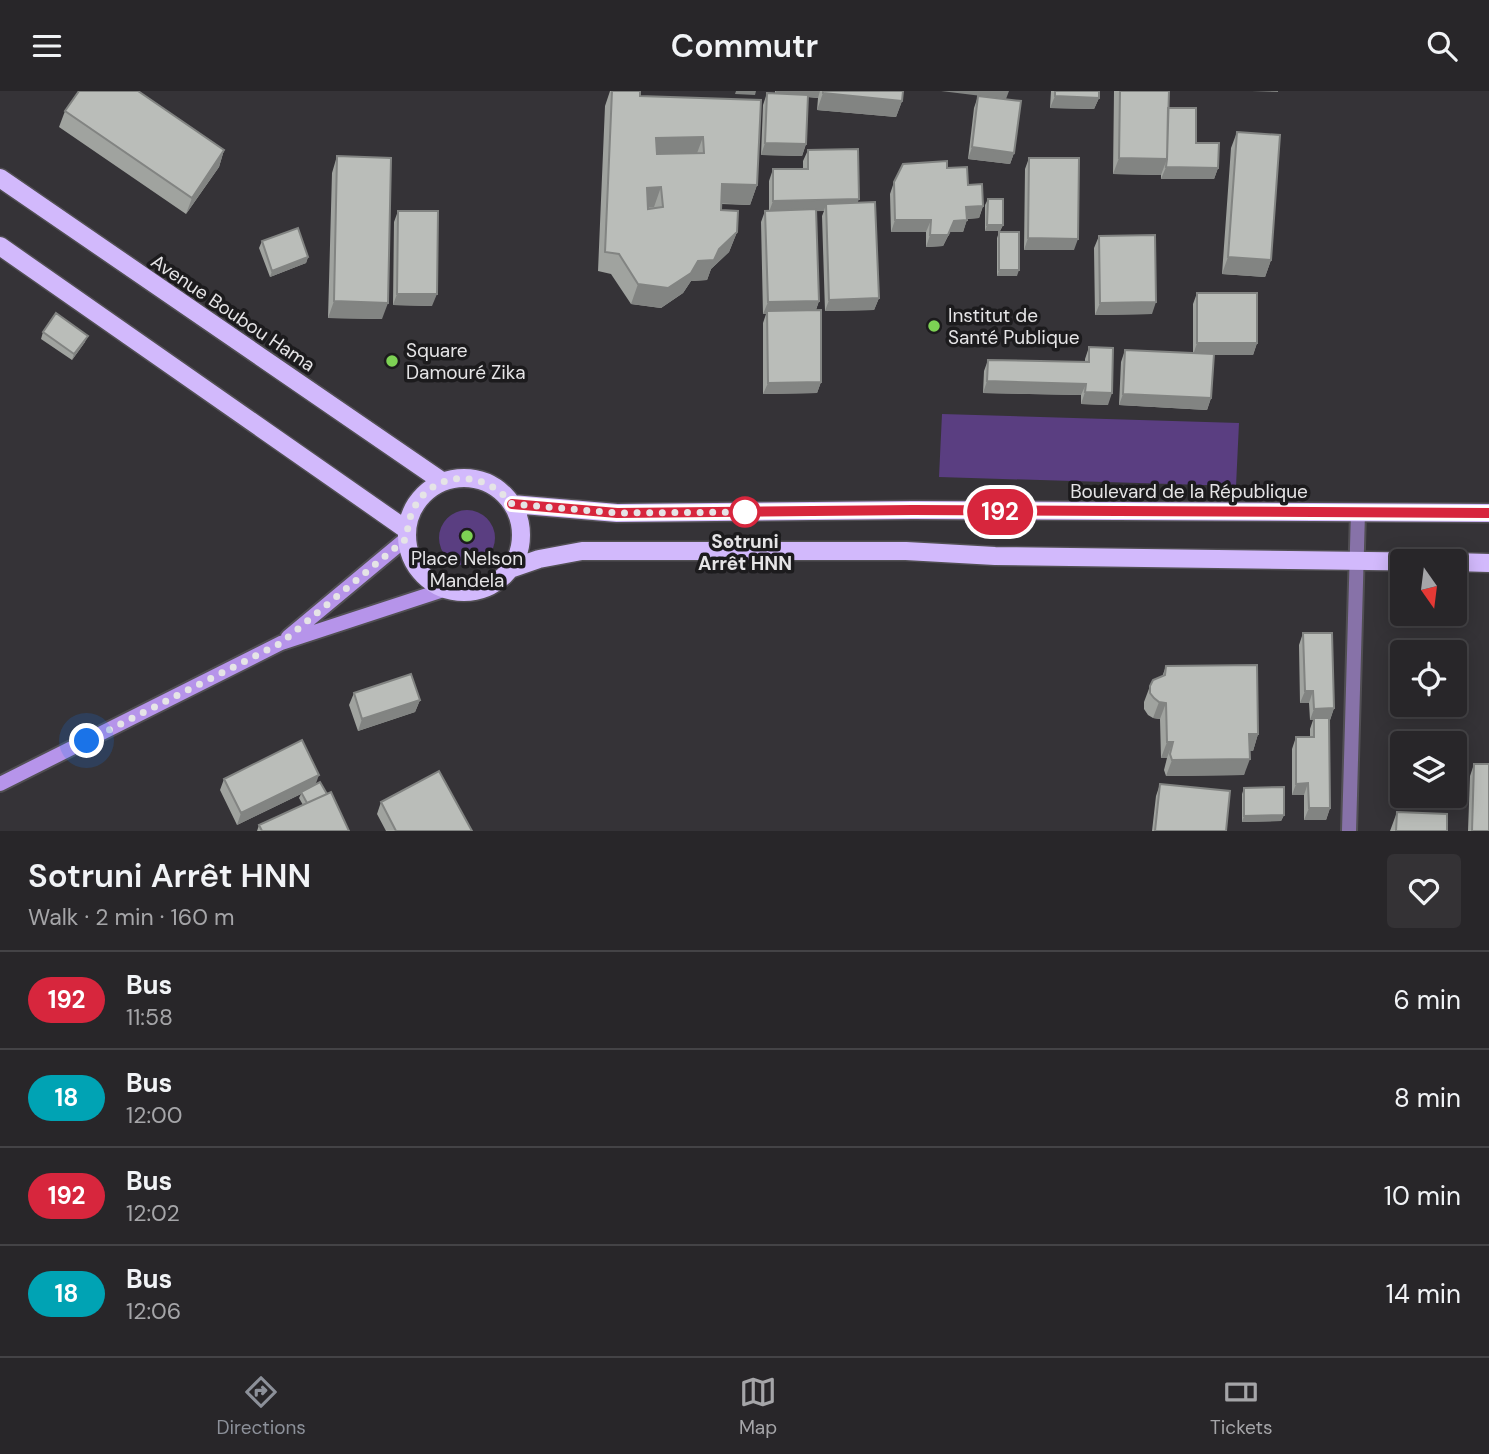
<!DOCTYPE html>
<html lang="en">
<head>
<meta charset="utf-8">
<style>
  :root { --surface:#282629; --page:#343235; --text:#f1f3f6; --muted:#a5a5a8; --line:#444346; --accent:#8c9099 }
  body { margin:0; font-family:"DM Sans",sans-serif; background:var(--page); color:var(--text); height:100vh; display:flex; flex-direction:column; font-size:26px; white-space:nowrap }
  * { box-sizing:border-box; margin:0 }
  p { font-size:23px; color:var(--muted) }
  .icon { flex:none; width:38px; height:38px; fill:none; stroke:currentColor; stroke-width:2; stroke-linecap:round; stroke-linejoin:round }
  .map { position:relative; height:740px; overflow:hidden }
  .sheet { display:flex; flex-direction:column; background:var(--surface); flex:1 }
  .sheet>* { flex:none }
  .badge { padding:0 14px; border-radius:23px; font-size:24px; line-height:46px }
  .needle { width:46px; rotate:166deg }
  .fabs { position:absolute; left:1390px; top:458px; display:grid; gap:14px }
  .fabs a { display:grid; place-items:center; width:77px; height:77px; border-radius:7px; background:var(--surface); box-shadow:0 4px 18px #0003,0 0 0 2px var(--line); font-size:35px }
  .you { position:absolute; width:35px; height:35px; margin:-18px; border:5px solid #fff; border-radius:50%; background:#1a73e8; box-shadow:0 0 0 10px #1a73e833 }
  .map>.badge { position:absolute; translate:-50% -50%; box-shadow:0 0 0 4px #fff }
  .round { display:grid; place-items:center; flex:none; width:74px; height:74px; border-radius:7px; background:var(--page) }
  .head { display:flex; align-items:center; justify-content:space-between; height:119px; padding:0 28px }
  h1 { font-size:33px; font-weight:600; line-height:52px }
  ul { padding:0; list-style:none }
  li { display:flex; align-items:center; gap:21px; height:98px; padding:0 28px; border-top:2px solid var(--line) }
  li div { flex:1 }
  li b { display:block; font-size:26px }
  li em { font-style:normal }
  li .badge { min-width:77px; font-weight:700; text-align:center }
  header { display:flex; justify-content:space-between; align-items:center; height:91px; padding:0 28px; background:var(--surface); font-size:32px; font-weight:600 }
  .tabs { display:flex; justify-content:space-around; align-items:center; height:98px; border-top:2px solid var(--line); background:var(--surface); font-size:19px; color:var(--muted) }
  .tabs a { display:grid; justify-items:center; gap:4px }
  .tabs .selected { color:var(--accent) }
  .map>svg:first-child { display:block }
  .green { fill:#5a3e81 }
  .lines { fill:none; stroke-linecap:round; stroke-linejoin:round }
  .street-casing { stroke:#514f53; stroke-width:18 }
  .secondary-casing { stroke:#514f53; stroke-width:18 }
  .primary-casing { stroke:#514f53; stroke-width:21 }
  .street { stroke:#8772a8; stroke-width:14 }
  .secondary { stroke:#b694ea; stroke-width:14 }
  .primary { stroke:#d2b9fc; stroke-width:18 }
  .wall { fill:#a0a39f }
  .shaded-wall { fill:#828482 }
  .building { fill:#babdb9; stroke:#828482; stroke-width:2; fill-rule:evenodd }
  .line-casing { stroke:#fff; stroke-width:16 }
  .line { stroke:#d7263d; stroke-width:10 }
  .walk { stroke:#e5e4e6; stroke-width:7; stroke-dasharray:0 12.6 }
  .poi-dot { fill:#7dd154; stroke:#1c1b1d; stroke-width:2.5 }
  .stop-dot { fill:#fff; stroke:#d7263d; stroke-width:3.5 }
  .labels { text-anchor:middle; dominant-baseline:central; stroke-width:7; stroke-linejoin:round; paint-order:stroke }
  .street-label { font-size:19px; fill:#e5e4e6; stroke:#1c1b1d }
  .poi-label { font-size:19px; fill:#e5e4e6; stroke:#1c1b1d; text-anchor:start }
  .stop-label { font-size:19px; font-weight:bold; fill:#e5e4e6; stroke:#1c1b1d }
</style>
</head>
<body>
<header><svg class="icon" aria-label="menu" viewBox="0 0 24 24"><path d="M4 6h16M4 12h16M4 18h16"/></svg>Commutr<svg class="icon" aria-label="search" viewBox="0 0 24 24"><circle cx="10" cy="10" r="6"/><path d="M15 15l6 6"/></svg></header>
<div class="map">
<svg width="1489" height="740" viewBox="0 0 1489 740">
  <rect width="100%" height="100%" fill="#353337"/>
  <!-- green -->
  <path class="green" d="M942,323L1239,332L1236,395L939,386Z
    M439 447a28 28 0 1 1 56 0a28 28 0 1 1-56 0Z"/>
  <g class="lines">
    <defs>
      <path id="street" d="M1349,740L1358,421"/>
      <path id="secondary" d="M288,546L407,447
        M0,693L281,552L446,498"/>
      <path id="primary" d="M0,87L443,391
        M0,155L407,439
        M407 444a57 57 0 1 1 114 0a57 57 0 1 1-114 0Z
        M512,413L617,422L913,419L1489,422
        M1454,471L1489,472
        M510,478L539,468L582,460H906L995,465L1446,471"/>
    </defs>
    <!-- street casing -->
    <use href="#street" class="street-casing"/>
    <!-- secondary casing -->
    <use href="#secondary" class="secondary-casing"/>
    <!-- primary casing -->
    <use href="#primary" class="primary-casing"/>
    <!-- street -->
    <use href="#street" class="street"/>
    <!-- secondary -->
    <use href="#secondary" class="secondary"/>
    <!-- primary -->
    <use href="#primary" class="primary"/>
  </g>
  <!-- wall -->
  <path class="wall" d="M610,0H640V5L761,9L757,94L750,114L721,113V119L737,141L729,161L711,178L707,189L691,190L683,202L661,217L631,213L611,183L598,180L605,15Z
    M775,0H903L902,10L896,26L817,19L818,7L808,6L806,53L802,65L761,64L763,14L767,2L775,3Z
    M1051,0H1099V7L1094,18L1050,17Z
    M1114,0H1169L1168,17L1196,52L1218,77L1214,88H1161V84L1113,83Z
    M978,5L1014,62L1010,73L968,68L974,17Z
    M65,20L224,59L219,76L186,123L59,36Z
    M1237,41L1271,169L1265,186L1222,183L1231,57Z
    M808,59L857,112L879,207L874,219L825,220L822,125L824,120H816L819,210L816,219L821,291L817,302L763,303V232L766,223H763L761,131L765,120L769,119V90L773,78H803V70Z
    M337,65L382,228L328,227L332,82Z
    M1029,67L1074,159H1024L1025,78Z
    M947,77L968,94L983,115L979,127L967,128L963,141H950L943,155L926,156V141H891L890,103L894,91Z
    M988,108L1003,134L1000,140H985V114Z
    M398,120L432,215L393,214L394,131Z
    M999,141L1017,185H997V147Z
    M1099,145L1152,223L1095,224L1094,157Z
    M262,150L308,166L306,172L270,186L259,157Z
    M1197,202L1257,252L1253,264H1214L1211,307L1207,319L1119,314L1121,271L1125,259L1193,262V213Z
    M43,241L85,251L72,269L41,248Z
    M1089,256L1108,314L1081,313V304L983,302L984,280L988,269L1085,271V268Z
    M1303,542L1334,617L1330,629H1329L1330,717L1326,729H1304V704H1292V658L1296,646H1310V638L1313,629H1310L1309,612H1300L1299,554Z
    M1166,575L1258,643L1253,660H1249L1244,684L1166,685L1164,679L1167,667H1161L1160,628L1153,627L1148,624L1144,618V611L1150,595L1162,586Z
    M354,602L420,609L415,621L358,640L349,614Z
    M1474,673L1489,740H1468L1470,685Z
    M224,688L316,693L349,740H257L259,734L303,714L299,707L301,703L237,734L220,699Z
    M1160,693L1226,740H1152L1156,705Z
    M1244,697L1284,724L1281,730L1242,731V703Z
    M381,711L472,740H386L377,723Z
    M1397,721L1447,740H1390Z"/>
  <!-- shaded-wall -->
  <path class="shaded-wall" d="M736,0H756L755,4L735,3Z
    M776,0H820L818,7L775,3Z
    M941,0H1009L1006,8Z
    M1252,0H1278V1Z
    M823,2L902,10L896,26L817,19Z
    M1055,5L1099,7L1094,18L1050,17Z
    M703,46L696,65L649,67L656,47Z
    M765,52L806,53L802,65L761,64Z
    M972,56L1014,62L1010,73L968,68Z
    M224,59L219,76L186,123L192,107Z
    M1119,67L1167,68L1161,84L1113,83Z
    M1166,76L1218,77L1214,88H1161Z
    M722,93L757,94L750,114L715,112Z
    M661,96L654,116L639,117L647,97Z
    M859,108L855,119L826,113L824,120L769,121L773,110Z
    M983,115L979,127L962,128L966,116Z
    M895,129H931L926,141H891Z
    M967,129L963,141H950L943,155L926,156L930,144L954,130Z
    M987,134H1003L1000,140H985Z
    M737,141L729,161L711,178L707,189L691,190L683,202L661,217L631,213L638,193L698,170L719,158Z
    M1028,147L1078,148L1074,159H1024Z
    M308,166L306,172L270,186L272,180Z
    M1228,166L1271,169L1265,186L1222,183Z
    M999,179H1019L1017,185H997Z
    M397,203H437L432,215L393,214Z
    M879,207L874,219L825,220L829,209Z
    M334,210L388,212L382,228L328,227Z
    M819,210L815,221L767,220L766,223H763L768,211Z
    M1156,211L1152,223L1095,224L1100,212Z
    M88,245L85,251L72,269L74,263Z
    M1197,252H1257L1253,264H1193Z
    M987,290L1086,293L1081,304L983,302Z
    M821,291L817,302L763,303L768,292Z
    M1085,301L1112,302L1108,314L1081,313Z
    M1123,303L1211,307L1207,319L1119,314Z
    M1305,600H1313L1309,612H1300Z
    M420,609L415,621L358,640L362,628Z
    M1159,611L1166,612L1160,628L1153,627Z
    M1334,617L1330,629H1314V627L1313,629H1310L1314,618Z
    M1249,643H1258L1253,660H1243Z
    M1167,651H1173L1167,667H1161Z
    M1250,668L1244,684L1166,685L1172,669Z
    M319,684L315,695L301,701V703L237,734L241,722Z
    M1308,692L1304,704H1292L1296,693Z
    M1309,717H1330L1326,729H1304Z
    M1284,724L1281,730L1242,731L1244,725Z"/>
  <!-- building -->
  <path class="building" d="M79,0H138L224,59L192,107L65,20Z
    M612,0H640V5L761,9L757,94L722,93L721,119L738,120L737,141L719,158L714,169L698,170L691,182L668,197L638,193L619,163L605,161ZM703,46L704,62L657,63L656,47ZM661,96L663,116L648,118L647,97Z
    M823,0H903L902,10L823,2Z
    M1055,0H1099V7L1055,5Z
    M1120,0H1169L1167,68L1119,67Z
    M767,2L808,4L806,53L765,52Z
    M978,5L1021,10L1014,62L972,56Z
    M1168,17H1196V52H1219L1218,77L1166,76L1167,68Z
    M1237,41L1280,44L1271,169L1228,166Z
    M858,58L859,108L773,110V78H808V59Z
    M337,65L391,67L388,212L334,210Z
    M1029,67H1079L1078,148L1028,147Z
    M947,70V77L967,76L968,94L982,93L983,115L966,116L967,129L954,130L948,144H930L931,129H895L894,91L903,73Z
    M988,108H1003V134H987Z
    M875,111L879,207L829,209L826,113Z
    M816,118L819,210L768,211L765,120Z
    M398,120H438L437,203H397Z
    M298,137L308,166L272,180L262,150Z
    M999,141H1019V179H999Z
    M1155,144L1156,211L1100,212L1099,145Z
    M1197,202H1257V252H1197Z
    M821,219V291L768,292L767,220Z
    M56,222L88,245L74,263L43,241Z
    M1089,256L1113,257L1112,302L1085,301L1086,293L987,290L988,269L1089,271Z
    M1125,259L1214,263L1211,307L1123,303Z
    M1303,542H1332L1334,617L1314,618L1313,600H1305Z
    M1257,574L1258,643H1249L1250,668L1172,669L1170,663L1173,651H1167L1166,612L1159,611L1154,607L1150,602V595L1153,589L1165,584L1166,575Z
    M411,583L420,609L362,628L354,602Z
    M1314,627H1329L1330,717H1309L1308,692L1296,693V646H1314Z
    M302,649L319,684L241,722L224,688Z
    M1474,673H1489V740H1472Z
    M439,680L472,740H396L381,711Z
    M320,691L327,703L307,712L301,701Z
    M1160,693L1230,700L1226,740H1155Z
    M1284,696V724L1244,725V697Z
    M331,701L349,740H262L259,734Z
    M1397,721L1447,723V740H1396Z"/>
  <g class="lines">
    <defs>
      <path id="line" d="M512,413L617,422L913,419L1489,422"/>
    </defs>
    <!-- line casing -->
    <use href="#line" class="line-casing"/>
    <!-- line -->
    <use href="#line" class="line"/>
    <!-- walk -->
    <path class="walk" d="M87,650L281,552L407,447C408,386 475,367 512,413L617,422L752,421H745"/>
  </g>
  <!-- markers -->
  <g class="poi-dot">
    <circle cx="934" cy="235" r="7"/>
    <circle cx="392" cy="270" r="7"/>
    <circle cx="467" cy="445" r="7"/>
  </g>
  <circle class="stop-dot" cx="745" cy="421" r="14"/>
  <g class="labels">
    <!-- street labels -->
    <g class="street-label">
      <text transform="translate(233 222) rotate(34)">Avenue Boubou Hama</text>
      <text x="1189" y="400">Boulevard de la République</text>
    </g>
    <!-- poi labels -->
    <g class="poi-label">
      <text x="948" y="224">Institut de<tspan x="948" dy="22">Santé Publique</tspan></text>
      <text x="406" y="259">Square<tspan x="406" dy="22">Damouré Zika</tspan></text>
      <text x="467" y="467" text-anchor="middle">Place Nelson<tspan x="467" dy="22">Mandela</tspan></text>
    </g>
    <!-- stop labels -->
    <g class="stop-label">
      <text x="745" y="450">Sotruni<tspan x="745" dy="22">Arrêt HNN</tspan></text>
    </g>
  </g>
</svg>
<div class="fabs">
<a><svg class="needle" viewBox="-14 -14 28 28"><path d="M0-13l5 13h-10z" fill="#e53935"/><path d="M0 13l5-13h-10z" fill="#a5a5a8"/></svg></a>
<a><svg class="icon" aria-label="locate" viewBox="0 0 24 24"><circle cx="12" cy="12" r="6"/><path d="M12 2v4M12 18v4M2 12h4M18 12h4"/></svg></a>
<a><svg class="icon" aria-label="layers" viewBox="0 0 24 24"><path d="M12 4l9 5-9 5-9-5zM3 14l9 5 9-5"/></svg></a>
</div>
<div class="you" style="left:87px;top:650px"></div>
<b class="badge" style="left:1000px;top:421px;background:#d7263d;color:#fff">192</b>
</div>
<section class="sheet">
<div class="head"><div><h1>Sotruni Arrêt HNN</h1><p>Walk · 2 min · 160 m</p></div><a class="round"><svg class="icon" aria-label="heart" viewBox="0 0 24 24"><path d="M12 20l-8-8c-3-5 5-10 8-4 3-6 11-1 8 4z"/></svg></a></div>
<ul>
<li><span class="badge" style="background:#d7263d;color:#fff">192</span><div><b>Bus</b><p>11:58</p></div><em>6 min</em></li>
<li><span class="badge" style="background:#00a3b4;color:#fff">18</span><div><b>Bus</b><p>12:00</p></div><em>8 min</em></li>
<li><span class="badge" style="background:#d7263d;color:#fff">192</span><div><b>Bus</b><p>12:02</p></div><em>10 min</em></li>
<li><span class="badge" style="background:#00a3b4;color:#fff">18</span><div><b>Bus</b><p>12:06</p></div><em>14 min</em></li>
</ul>
</section>
<nav class="tabs">
<a class="selected"><svg class="icon" aria-label="directions" viewBox="0 0 24 24"><path d="M12 3l9 9-9 9-9-9zM9 14v-3h6M13 9l2 2-2 2"/></svg>Directions</a>
<a><svg class="icon" aria-label="map" viewBox="0 0 24 24"><path d="M3 6l6-2 6 2 6-2v14l-6 2-6-2-6 2zM9 4v14M15 6v14"/></svg>Map</a>
<a><svg class="icon" aria-label="tickets" viewBox="0 0 24 24"><path d="M3 7h18v10H3zM15 7v10"/></svg>Tickets</a>
</nav>
</body>
</html>
